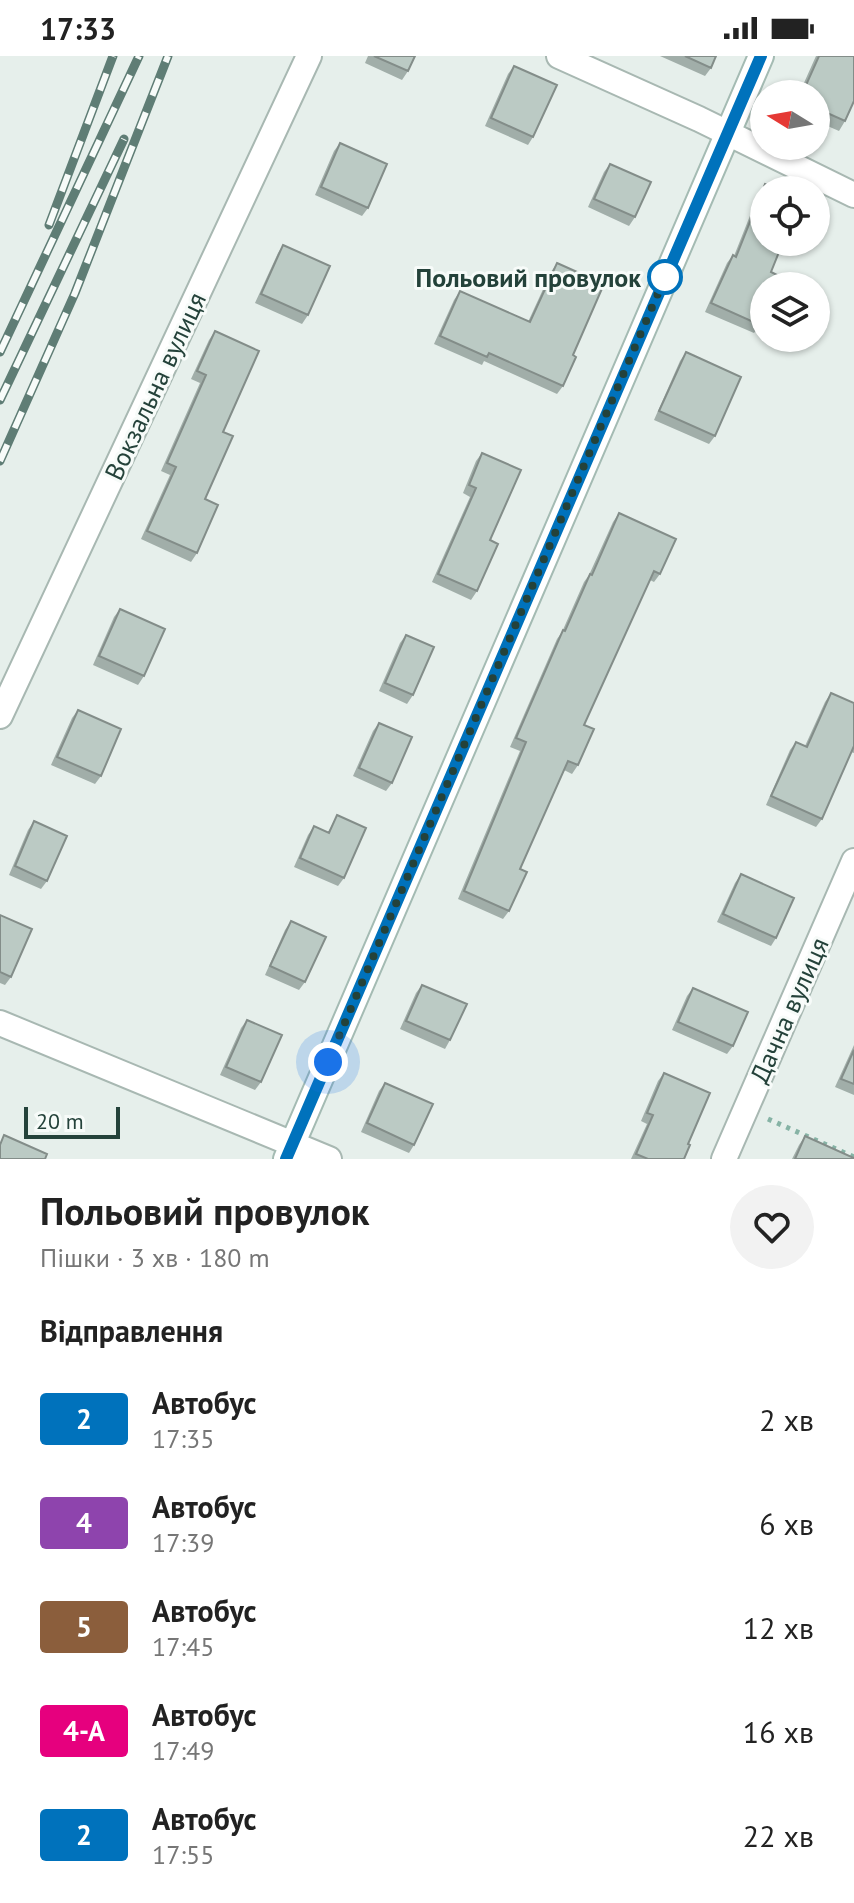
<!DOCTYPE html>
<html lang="uk">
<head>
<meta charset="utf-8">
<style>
  :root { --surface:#fff; --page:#f2f2f2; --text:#222; --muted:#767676 }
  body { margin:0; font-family:"PT Sans",sans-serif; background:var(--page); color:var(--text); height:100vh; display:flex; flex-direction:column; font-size:30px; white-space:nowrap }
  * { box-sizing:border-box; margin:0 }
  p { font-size:26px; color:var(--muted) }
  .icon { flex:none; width:44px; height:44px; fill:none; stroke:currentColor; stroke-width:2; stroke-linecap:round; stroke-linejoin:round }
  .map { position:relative; height:1103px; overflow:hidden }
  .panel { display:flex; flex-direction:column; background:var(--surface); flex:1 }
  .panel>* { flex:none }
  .badge { padding:0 16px; border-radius:6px; font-size:28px; line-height:52px }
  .needle { width:52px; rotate:281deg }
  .controls { position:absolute; left:750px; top:24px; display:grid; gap:16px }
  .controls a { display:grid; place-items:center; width:80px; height:80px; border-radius:50%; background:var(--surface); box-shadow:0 2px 6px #0004; font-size:40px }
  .scale { position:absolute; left:24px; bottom:20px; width:96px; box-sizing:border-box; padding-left:8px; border:4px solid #24423a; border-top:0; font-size:22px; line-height:28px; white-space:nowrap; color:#24423a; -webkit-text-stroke:6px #f7fbf9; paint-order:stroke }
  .you { position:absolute; width:40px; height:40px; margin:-20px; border:6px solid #fff; border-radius:50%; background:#1a73e8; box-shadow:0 0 0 12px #1a73e833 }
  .map>.badge { position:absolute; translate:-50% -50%; box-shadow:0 0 0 4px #fff }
  h2 { padding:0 40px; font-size:30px; line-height:72px }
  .round { display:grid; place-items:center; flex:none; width:84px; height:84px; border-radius:42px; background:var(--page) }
  .summary { display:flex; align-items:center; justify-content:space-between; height:136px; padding:0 40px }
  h1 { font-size:38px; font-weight:800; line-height:60px }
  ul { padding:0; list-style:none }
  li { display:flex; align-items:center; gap:24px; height:104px; padding:0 40px }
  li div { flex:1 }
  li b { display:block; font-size:30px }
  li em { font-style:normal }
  li .badge { min-width:88px; font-weight:700; text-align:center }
  .status { display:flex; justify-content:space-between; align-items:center; height:56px; padding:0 40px; background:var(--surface); direction:ltr }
  .status svg { height:22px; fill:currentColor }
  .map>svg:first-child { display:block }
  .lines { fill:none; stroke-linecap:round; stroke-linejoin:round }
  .street-casing { stroke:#a8b8b2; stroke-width:28 }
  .secondary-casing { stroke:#a4bbb3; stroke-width:28 }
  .path { stroke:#86b3a5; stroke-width:5; stroke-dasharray:4 6; stroke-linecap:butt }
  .street { stroke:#fff; stroke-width:24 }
  .secondary { stroke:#fff; stroke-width:24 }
  .rail-casing { stroke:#5f7d75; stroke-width:9 }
  .rail { stroke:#f7fbf9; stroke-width:6; stroke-dasharray:18; stroke-linecap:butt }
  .wall { fill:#a1aea9 }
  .building { fill:#bbcac4; stroke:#838d89; stroke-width:2 }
  .line-casing { stroke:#fff; stroke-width:18 }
  .line { stroke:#0072bc; stroke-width:12 }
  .walk { stroke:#24423a; stroke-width:8; stroke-dasharray:0 14.4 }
  .stop-dot { fill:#fff; stroke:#0072bc; stroke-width:4 }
  .labels { text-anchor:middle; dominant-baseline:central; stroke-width:6; stroke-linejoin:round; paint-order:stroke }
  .stop-label { font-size:26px; font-weight:bold; fill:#24423a; stroke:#f7fbf9; text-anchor:end }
  .street-label { font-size:26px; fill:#24423a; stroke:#f7fbf9 }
</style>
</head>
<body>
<div class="status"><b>17:33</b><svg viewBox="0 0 49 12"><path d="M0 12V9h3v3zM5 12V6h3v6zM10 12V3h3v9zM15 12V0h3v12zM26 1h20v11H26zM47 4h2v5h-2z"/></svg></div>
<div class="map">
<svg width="854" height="1103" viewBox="0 0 854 1103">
  <rect width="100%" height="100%" fill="#e6efeb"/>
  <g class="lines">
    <defs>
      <path id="street" d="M559,0L699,63L854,139
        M0,660L309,0
        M0,967L329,1103
        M724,1103L854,805"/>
      <path id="secondary" d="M286,1103L761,0"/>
    </defs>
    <!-- street casing -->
    <use href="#street" class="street-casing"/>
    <!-- secondary casing -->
    <use href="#secondary" class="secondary-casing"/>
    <!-- path -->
    <path class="path" d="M768,1063L854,1101"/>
    <!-- street -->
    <use href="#street" class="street"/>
    <!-- secondary -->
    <use href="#secondary" class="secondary"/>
    <defs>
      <path id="rail" d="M49,169L113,0
        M0,296L139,0
        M0,344L124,83
        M0,405L75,237L168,0"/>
    </defs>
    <!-- rail casing -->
    <use href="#rail" class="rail-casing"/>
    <!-- rail -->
    <use href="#rail" class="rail"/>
  </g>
  <!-- wall -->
  <path class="wall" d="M368,0H415L408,15L402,24L365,7Z
    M660,0H716L711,12L705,20Z
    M816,0H854L845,65L839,75L816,65V38H799Z
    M514,10L533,81L528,89L485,70L508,18Z
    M340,87L368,152L362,160L315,139L334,95Z
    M610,108L635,161L629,170L588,151L604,116Z
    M765,128L771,216L760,269L754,277L705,256L727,207L733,199L734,200L759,137Z
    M283,189L308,259L302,268L255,247L278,197Z
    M557,207L573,299L563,330L557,338L484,305L482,309L434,288L454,244L460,235L528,266L551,216Z
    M215,275L223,376L205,443L197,497L191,506L141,483L170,419L161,415L200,327L191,323L209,284Z
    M686,296L715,380L709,388L654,364L680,305Z
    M482,397L490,484L477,535L471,544L432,526L470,441L463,437L476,405Z
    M619,457L660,518L654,526L650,524L584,669L578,709L572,718L564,714L520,813L509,855L503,863L458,843L520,695L510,691L557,583L562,576L584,526L589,519L613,466Z
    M120,553L144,620L138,629L93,609L114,561Z
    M406,579L413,639L407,648L379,635L400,587Z
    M831,637L854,647V697L851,696L822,763L816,771L766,749L790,694L796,686L805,690L825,646Z
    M78,654L101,720L95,728L51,709L72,662Z
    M379,667L392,727L386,735L353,720L373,675Z
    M337,759L344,822L338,830L294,811L308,779L314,770L328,776Z
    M34,765L47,825L41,833L9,819L28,774Z
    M741,818L776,882L771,890L717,866L735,827Z
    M0,859L11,921L5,929L0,927Z
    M291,865L305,926L299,934L265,919L285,874Z
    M422,929L450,984L445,993L400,973L416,937Z
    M693,932L733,990L727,998L672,974L687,940Z
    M247,964L261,1026L255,1034L220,1019L241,972Z
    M854,989V1039L835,1031Z
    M664,1017L688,1088L684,1103H631L647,1068L641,1065L658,1025Z
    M385,1027L414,1089L409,1097L361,1076L379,1035Z
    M805,1080L854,1103H792L799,1089Z"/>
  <!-- building -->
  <path class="building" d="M374,0H415L408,15Z
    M685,0H716L711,12Z
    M819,0H854V45L845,65L816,52V38H802Z
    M514,10L557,29L533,81L491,62Z
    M340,87L387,108L368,152L321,131Z
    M610,108L651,126L635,161L594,143Z
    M765,128L780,134H764V186H783L771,216L781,221L777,230H764V260L760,269L711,247L733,199L736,201Z
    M283,189L330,210L308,259L261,238Z
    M557,207L604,228L573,299L576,301L563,330L489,297L487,301L440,280L460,235L530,266Z
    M215,275L259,295L223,376L233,380L205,443L218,449L197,497L147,475L176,411L167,407L206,319L197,315Z
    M686,296L741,321L715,380L659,355Z
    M482,397L521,414L490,484L498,488L477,535L438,518L476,432L469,429Z
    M619,457L676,483L660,518L654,515L584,669L594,673L578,709L568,705L520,813L527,816L509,855L464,835L526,686L516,682L563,574L565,575L590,518L592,519Z
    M120,553L165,573L144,620L99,600Z
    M406,579L434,591L413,639L385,627Z
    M831,637L854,647V690L822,763L771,740L796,686L807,691Z
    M78,654L121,673L101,720L57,701Z
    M379,667L412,681L392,727L359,712Z
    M337,759L366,772L344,822L300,802L314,770L329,777Z
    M34,765L67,780L47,825L15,810Z
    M741,818L794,842L776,882L723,858Z
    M0,860V859L32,873L11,921L0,916Z
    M291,865L326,881L305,926L270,910Z
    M422,929L467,948L450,984L406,965Z
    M693,932L748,956L733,990L678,966Z
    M247,964L282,979L261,1026L226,1011Z
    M854,994V1028L841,1023Z
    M664,1017L710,1037L688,1088L690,1089L684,1103H648L636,1098L653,1059L647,1057Z
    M385,1027L433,1048L414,1089L367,1067Z
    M4,1079L47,1098L45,1103H0V1089Z
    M805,1080L854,1102V1103H795Z"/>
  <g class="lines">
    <defs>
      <path id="line" d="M286,1103L761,0"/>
    </defs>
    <!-- line casing -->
    <use href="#line" class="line-casing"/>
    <!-- line -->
    <use href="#line" class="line"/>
    <!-- walk -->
    <path class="walk" d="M328,1006L665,221"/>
  </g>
  <!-- markers -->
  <circle class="stop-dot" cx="665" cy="221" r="16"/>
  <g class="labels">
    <!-- stop labels -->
    <g class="stop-label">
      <text x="641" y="221">Польовий провулок</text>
    </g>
    <!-- street labels -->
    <g class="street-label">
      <text transform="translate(155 330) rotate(-65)">Вокзальна вулиця</text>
      <text transform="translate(789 954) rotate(-66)">Дачна вулиця</text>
    </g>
  </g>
</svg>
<div class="controls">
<a><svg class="needle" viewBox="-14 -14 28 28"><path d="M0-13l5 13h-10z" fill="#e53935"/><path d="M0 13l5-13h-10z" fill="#767676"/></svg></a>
<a><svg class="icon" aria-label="locate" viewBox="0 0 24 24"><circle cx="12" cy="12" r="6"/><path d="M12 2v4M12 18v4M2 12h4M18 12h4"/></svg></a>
<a><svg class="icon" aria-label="layers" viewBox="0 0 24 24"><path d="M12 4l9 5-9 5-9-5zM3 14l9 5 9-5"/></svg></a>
</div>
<div class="scale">20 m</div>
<div class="you" style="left:328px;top:1006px"></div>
</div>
<section class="panel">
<div class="summary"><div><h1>Польовий провулок</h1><p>Пішки · 3 хв · 180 m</p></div><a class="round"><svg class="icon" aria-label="heart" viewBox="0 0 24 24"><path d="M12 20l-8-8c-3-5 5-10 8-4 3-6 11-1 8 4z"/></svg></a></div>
<h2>Відправлення</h2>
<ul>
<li><span class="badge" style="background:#0072bc;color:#fff">2</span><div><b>Автобус</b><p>17:35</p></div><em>2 хв</em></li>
<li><span class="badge" style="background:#8e44ad;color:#fff">4</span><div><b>Автобус</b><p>17:39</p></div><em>6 хв</em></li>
<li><span class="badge" style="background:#8b5e3c;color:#fff">5</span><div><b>Автобус</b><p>17:45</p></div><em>12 хв</em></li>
<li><span class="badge" style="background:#e6007e;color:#fff">4-А</span><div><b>Автобус</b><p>17:49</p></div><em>16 хв</em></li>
<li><span class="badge" style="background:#0072bc;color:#fff">2</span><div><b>Автобус</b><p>17:55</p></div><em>22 хв</em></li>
</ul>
</section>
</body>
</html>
